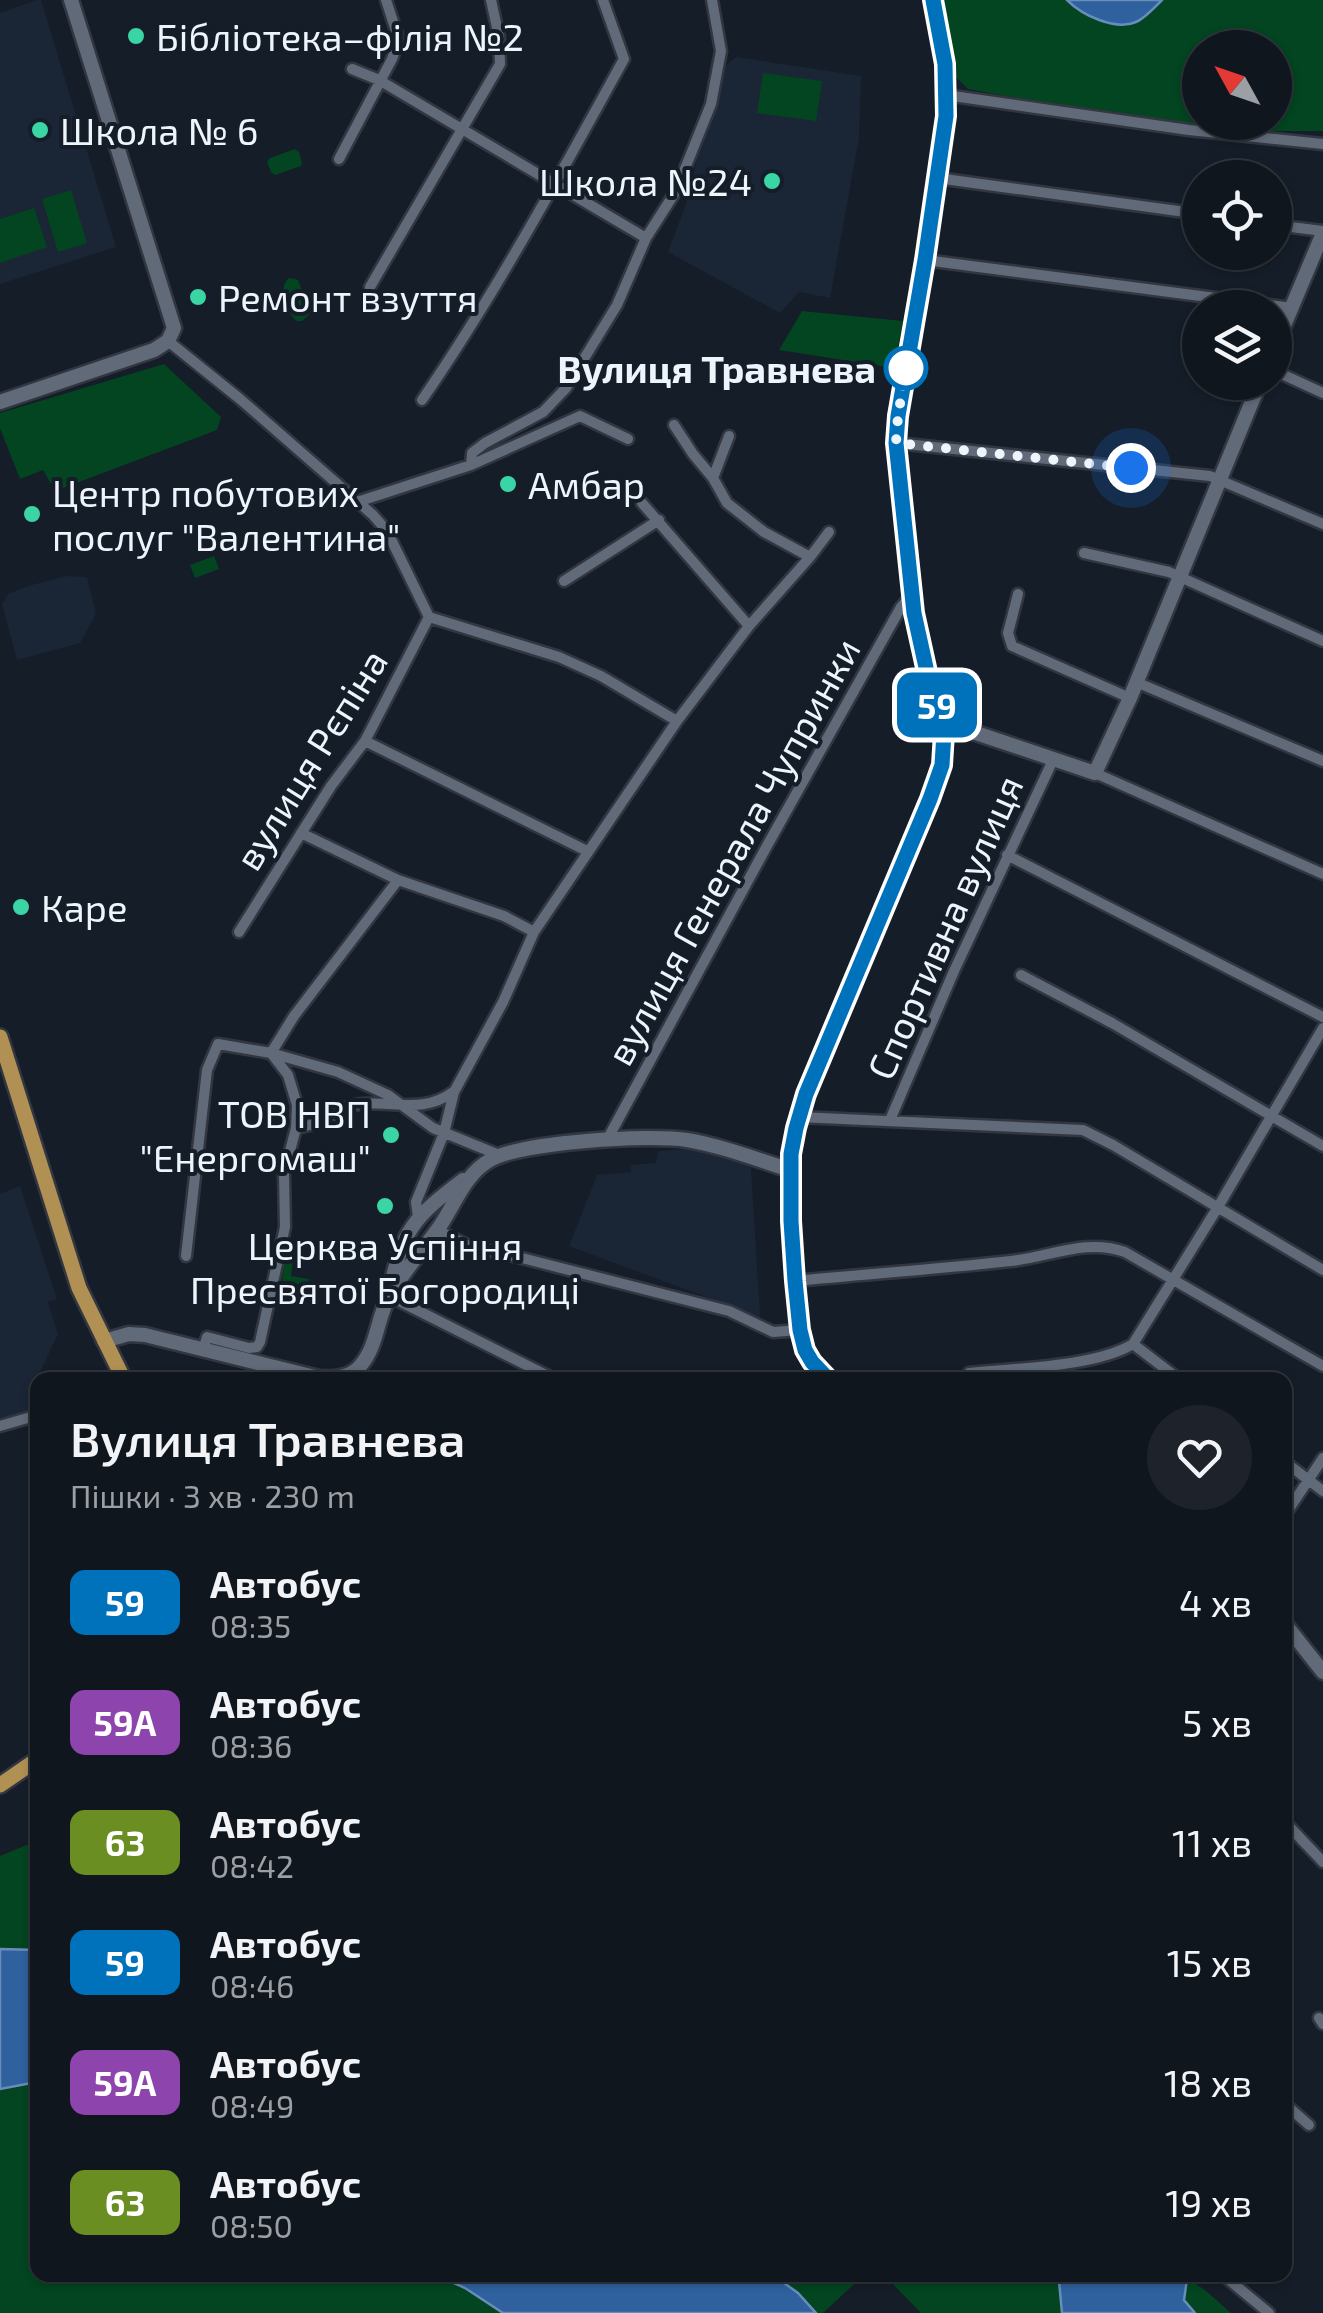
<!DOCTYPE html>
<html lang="uk">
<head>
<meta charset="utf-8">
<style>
  :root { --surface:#10161e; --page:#1e232b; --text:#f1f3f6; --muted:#9c9fa4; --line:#30353c }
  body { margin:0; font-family:"Exo 2",sans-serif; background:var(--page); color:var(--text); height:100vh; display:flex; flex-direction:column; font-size:38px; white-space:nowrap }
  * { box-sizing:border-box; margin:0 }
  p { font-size:32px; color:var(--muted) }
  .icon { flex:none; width:55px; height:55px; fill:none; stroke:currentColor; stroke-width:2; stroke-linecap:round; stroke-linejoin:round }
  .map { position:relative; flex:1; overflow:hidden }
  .side { position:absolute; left:30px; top:1372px; width:1262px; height:910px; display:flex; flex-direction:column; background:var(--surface); border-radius:20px; box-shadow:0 2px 8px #0004,0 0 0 2px var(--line) }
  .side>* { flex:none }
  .badge { padding:0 20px; border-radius:15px; font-size:35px; line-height:65px }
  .needle { width:65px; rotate:310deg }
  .controls { position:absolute; left:1182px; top:30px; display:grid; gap:20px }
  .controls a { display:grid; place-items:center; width:110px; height:110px; border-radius:50%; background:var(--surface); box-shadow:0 2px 8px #0004,0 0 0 2px var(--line); font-size:50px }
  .you { position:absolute; width:50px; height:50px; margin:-25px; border:8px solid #fff; border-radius:50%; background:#1a73e8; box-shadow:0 0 0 15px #1a73e833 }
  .map>.badge { position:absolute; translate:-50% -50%; box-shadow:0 0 0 5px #fff }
  .round { display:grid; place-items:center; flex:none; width:105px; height:105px; border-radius:52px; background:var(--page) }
  .head { display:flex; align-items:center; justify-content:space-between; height:170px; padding:0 40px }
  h1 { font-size:48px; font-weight:600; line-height:75px }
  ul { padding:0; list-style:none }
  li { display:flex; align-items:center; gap:30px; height:120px; padding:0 40px }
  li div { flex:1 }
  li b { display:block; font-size:38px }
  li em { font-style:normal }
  li .badge { min-width:110px; font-weight:700; text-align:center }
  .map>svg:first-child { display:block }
  .built { fill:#1a2536 }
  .green { fill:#024520; fill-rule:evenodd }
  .water { fill:#2e619d; stroke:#688dba; stroke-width:2.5 }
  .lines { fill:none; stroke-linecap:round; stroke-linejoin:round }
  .street-casing { stroke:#323640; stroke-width:15 }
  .secondary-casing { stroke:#323640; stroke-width:19 }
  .primary-casing { stroke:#323640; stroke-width:20 }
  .street { stroke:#616a78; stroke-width:10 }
  .secondary { stroke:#616a78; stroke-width:14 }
  .primary { stroke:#b19053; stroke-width:15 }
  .line-casing { stroke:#fff; stroke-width:22 }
  .line { stroke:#0072bc; stroke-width:15 }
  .walk { stroke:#eef4fc; stroke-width:10; stroke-dasharray:0 18 }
  .poi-dot { fill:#3ad4a5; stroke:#151d28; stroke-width:4 }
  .stop-dot { fill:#fff; stroke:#0072bc; stroke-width:5 }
  .labels { text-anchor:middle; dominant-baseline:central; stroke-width:8; stroke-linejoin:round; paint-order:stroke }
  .poi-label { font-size:38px; fill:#eef4fc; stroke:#151d28; text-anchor:start }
  .stop-label { font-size:38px; font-weight:bold; fill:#eef4fc; stroke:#151d28; text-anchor:end }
  .street-label { font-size:38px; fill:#eef4fc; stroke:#151d28 }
</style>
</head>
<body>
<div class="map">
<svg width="1323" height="2313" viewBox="0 0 1323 2313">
  <rect width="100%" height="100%" fill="#151d28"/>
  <!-- built -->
  <path class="built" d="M37,0H41L116,247L0,284V13Z
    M736,57L861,76L859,138L830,298L799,292L780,313L668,252L685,207L698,156L715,113L724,67Z
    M66,576L87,577L96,614L80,643L17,660L2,604L8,594L28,586Z
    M688,1149L751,1166L760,1317L569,1246L597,1175L631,1172V1165L656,1163L658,1151Z
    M20,1186L57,1299L48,1302L58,1334L30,1393L32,1410L0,1420V1194Z"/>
  <!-- green -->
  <path class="green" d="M941,0H1323V131H1235L1114,116L968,89L952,73ZM1200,48H1275V122H1200Z
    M763,73L822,81L816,121L757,113Z
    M295,149L299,152L302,163L301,166L275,175L271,172L267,162L270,158Z
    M71,190L87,243L58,252L42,199Z
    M34,208L47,247L0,263V219Z
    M289,278L298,280L309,310V315L302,321H297C286,313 277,288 289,278Z
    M802,311L903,321L894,368L779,350Z
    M164,364L221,417L217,430L55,491L43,470L20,479L0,428V413Z
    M214,556L219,569L195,578L190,565Z
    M287,1245L295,1246L291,1276L309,1279L307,1291L281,1287Z
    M34,1842L38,1844L37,1950L0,1949V1856Z
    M37,2082L38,2275H436L465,2288L503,2313H0V2089Z
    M773,2275H864L823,2313H816L798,2293Z
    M884,2275H1062L1059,2281L1063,2311L1062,2313H921Z
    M1166,2275H1189L1188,2279L1205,2290L1231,2313H1195L1184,2300L1187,2279Z"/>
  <!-- water -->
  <path class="water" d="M1067,0H1162C1155,7 1145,18 1136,22C1115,31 1082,15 1067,0Z
    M0,1949L38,1950L37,2082L0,2089Z
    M436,2275H773L798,2293L816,2313H503L465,2288Z
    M1062,2275H1166L1187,2279L1184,2300L1195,2313H1062L1059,2281Z"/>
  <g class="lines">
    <defs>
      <path id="street" d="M352,69L379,80L646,238
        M946,95L1189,130L1323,144
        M339,159L392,59L399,40L386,0
        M937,178L1200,214
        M1275,225L1323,231
        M925,260L1292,308
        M370,287L500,64L499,37L491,0
        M168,341L240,399L373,515L387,531L429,617
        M1275,371L1323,393
        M422,400C497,291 560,175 624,59L603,0
        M674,425L693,454L713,478L727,503L764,532L810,557
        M896,443L1210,476L1323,524
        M471,465L472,453L485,443L543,412L566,388L617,305L646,238L676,191L711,104L721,51L712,0
        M713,478L729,436
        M357,502L471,465L580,416L628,439
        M642,503L749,626
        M1084,553L1169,572L1323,641
        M564,581L659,520
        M1018,594L1008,633L1012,646L1130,698
        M429,617L559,657L601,676L677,721
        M1136,682L1323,761
        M365,741L587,851
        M1095,773L1323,874
        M301,833L398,880L504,916L534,932
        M1007,855L1323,1017
        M239,932L331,786L365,741L429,617
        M1021,975L1112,1023L1323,1146
        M799,1117L1083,1130L1113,1145L1323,1270
        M890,1120L954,971L1054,758
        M296,1128C304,1126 312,1125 319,1122C331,1117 341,1108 354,1105C391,1098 420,1116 453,1092
        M607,1140L768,844L901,607L912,595
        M418,1217L416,1202L444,1133L454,1092L503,1002L534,932L677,721L749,626L810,557L829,532
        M437,1230L471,1247L518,1257L729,1311L773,1332L800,1330
        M186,1256L207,1070L218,1044L271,1053L338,1072L388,1095L433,1128L499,1155
        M795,1281C867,1274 939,1269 1011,1261C1050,1257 1086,1238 1125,1252L1323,1366
        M389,1296L556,1380
        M1133,1344L1218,1207L1323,1028
        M203,1350L207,1337L249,1348L257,1347L260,1342L285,1227L284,1174L296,1128L297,1105L288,1075L271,1053L294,1016L398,880
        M969,1373C1016,1368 1095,1367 1133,1344L1180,1380
        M0,1426L38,1415
        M1285,1462L1323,1491
        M1285,1515L1323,1458
        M1285,1822L1323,1862
        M1319,2018L1323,2024
        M1285,2104L1309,2125
        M1223,2275L1269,2313"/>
      <path id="secondary" d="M1275,347L1323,233
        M0,402L154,350L168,341L174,328L71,0
        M944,733L956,730L970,731L1095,773L1130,698L1260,382
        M390,1291C402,1230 414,1217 463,1180
        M104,1341L129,1334L145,1335L319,1378C333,1379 351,1378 361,1365C378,1345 377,1316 390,1295C404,1270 424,1249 440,1226C455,1204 465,1174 490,1160C521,1142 650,1134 687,1140C722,1146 756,1159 790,1170
        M829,1380L812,1362L805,1350L800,1330L795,1281L791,1204V1154L795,1127L806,1094L930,799L942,765L944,733L927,672L914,613L896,443L897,416L925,260L945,116V64L933,0
        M1285,1624L1323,1672"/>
      <path id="primary" d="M0,1037L79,1288L124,1380
        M0,1785L38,1759"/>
    </defs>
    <!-- street casing -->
    <use href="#street" class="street-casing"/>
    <!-- secondary casing -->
    <use href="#secondary" class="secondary-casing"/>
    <!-- primary casing -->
    <use href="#primary" class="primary-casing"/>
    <!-- street -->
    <use href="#street" class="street"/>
    <!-- secondary -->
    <use href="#secondary" class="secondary"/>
    <!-- primary -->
    <use href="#primary" class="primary"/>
  </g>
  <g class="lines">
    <defs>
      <path id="line" d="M829,1380L812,1362L805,1350L800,1330L795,1281L791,1221V1154L796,1128L806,1094L930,799L942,765L944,733L927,672L914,613L896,443L898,416L925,260L946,116L945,64L933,0"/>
    </defs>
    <!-- line casing -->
    <use href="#line" class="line-casing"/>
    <!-- line -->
    <use href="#line" class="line"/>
    <!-- walk -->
    <path class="walk" d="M906,368L898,416L896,443L1131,468"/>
  </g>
  <!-- markers -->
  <g class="poi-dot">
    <circle cx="136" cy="36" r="10"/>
    <circle cx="40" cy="130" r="10"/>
    <circle cx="772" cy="181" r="10"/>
    <circle cx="198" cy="297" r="10"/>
    <circle cx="508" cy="484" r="10"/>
    <circle cx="32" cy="514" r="10"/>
    <circle cx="21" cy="907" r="10"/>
    <circle cx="391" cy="1135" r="10"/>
    <circle cx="385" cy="1206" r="10"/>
  </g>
  <circle class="stop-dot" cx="906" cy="368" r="20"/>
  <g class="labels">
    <!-- poi labels -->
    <g class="poi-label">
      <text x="156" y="36">Бібліотека–філія №2</text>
      <text x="60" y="130">Школа № 6</text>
      <text x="752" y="181" text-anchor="end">Школа №24</text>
      <text x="218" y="297">Ремонт взуття</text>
      <text x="528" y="484">Амбар</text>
      <text x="52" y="492">Центр побутових<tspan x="52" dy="44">послуг "Валентина"</tspan></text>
      <text x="41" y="907">Каре</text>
      <text x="371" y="1113" text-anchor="end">ТОВ НВП<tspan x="371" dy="44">"Енергомаш"</tspan></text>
      <text x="385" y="1245" text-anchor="middle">Церква Успіння<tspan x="385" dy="44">Пресвятої Богородиці</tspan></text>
    </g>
    <!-- stop labels -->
    <g class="stop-label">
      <text x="876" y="368">Вулиця Травнева</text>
    </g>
    <!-- street labels -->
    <g class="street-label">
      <text transform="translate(310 759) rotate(-58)">вулиця Рєпіна</text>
      <text transform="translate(732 851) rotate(-61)">вулиця Генерала Чупринки</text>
      <text transform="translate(944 927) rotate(-66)">Спортивна вулиця</text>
    </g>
  </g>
</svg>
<div class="controls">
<a><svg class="needle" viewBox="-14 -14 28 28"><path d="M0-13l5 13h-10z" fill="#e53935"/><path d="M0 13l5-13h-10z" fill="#9c9fa4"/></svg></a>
<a><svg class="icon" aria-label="locate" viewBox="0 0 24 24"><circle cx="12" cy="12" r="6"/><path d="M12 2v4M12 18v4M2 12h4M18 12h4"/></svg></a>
<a><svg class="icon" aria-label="layers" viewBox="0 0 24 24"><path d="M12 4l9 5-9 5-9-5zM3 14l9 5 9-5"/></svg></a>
</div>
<div class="you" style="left:1131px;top:468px"></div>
<b class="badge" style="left:937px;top:705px;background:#0072bc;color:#fff">59</b>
<section class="side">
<div class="head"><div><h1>Вулиця Травнева</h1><p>Пішки · 3 хв · 230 m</p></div><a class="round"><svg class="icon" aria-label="heart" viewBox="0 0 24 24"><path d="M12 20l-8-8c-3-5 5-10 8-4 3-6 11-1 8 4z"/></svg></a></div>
<ul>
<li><span class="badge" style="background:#0072bc;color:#fff">59</span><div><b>Автобус</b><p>08:35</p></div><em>4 хв</em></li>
<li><span class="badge" style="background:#8e44ad;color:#fff">59А</span><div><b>Автобус</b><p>08:36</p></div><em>5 хв</em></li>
<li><span class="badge" style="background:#6b8e23;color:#fff">63</span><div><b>Автобус</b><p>08:42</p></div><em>11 хв</em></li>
<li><span class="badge" style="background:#0072bc;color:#fff">59</span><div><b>Автобус</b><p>08:46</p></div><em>15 хв</em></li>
<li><span class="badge" style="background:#8e44ad;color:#fff">59А</span><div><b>Автобус</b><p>08:49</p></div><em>18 хв</em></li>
<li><span class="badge" style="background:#6b8e23;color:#fff">63</span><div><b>Автобус</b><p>08:50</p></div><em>19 хв</em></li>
</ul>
</section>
</div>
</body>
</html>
